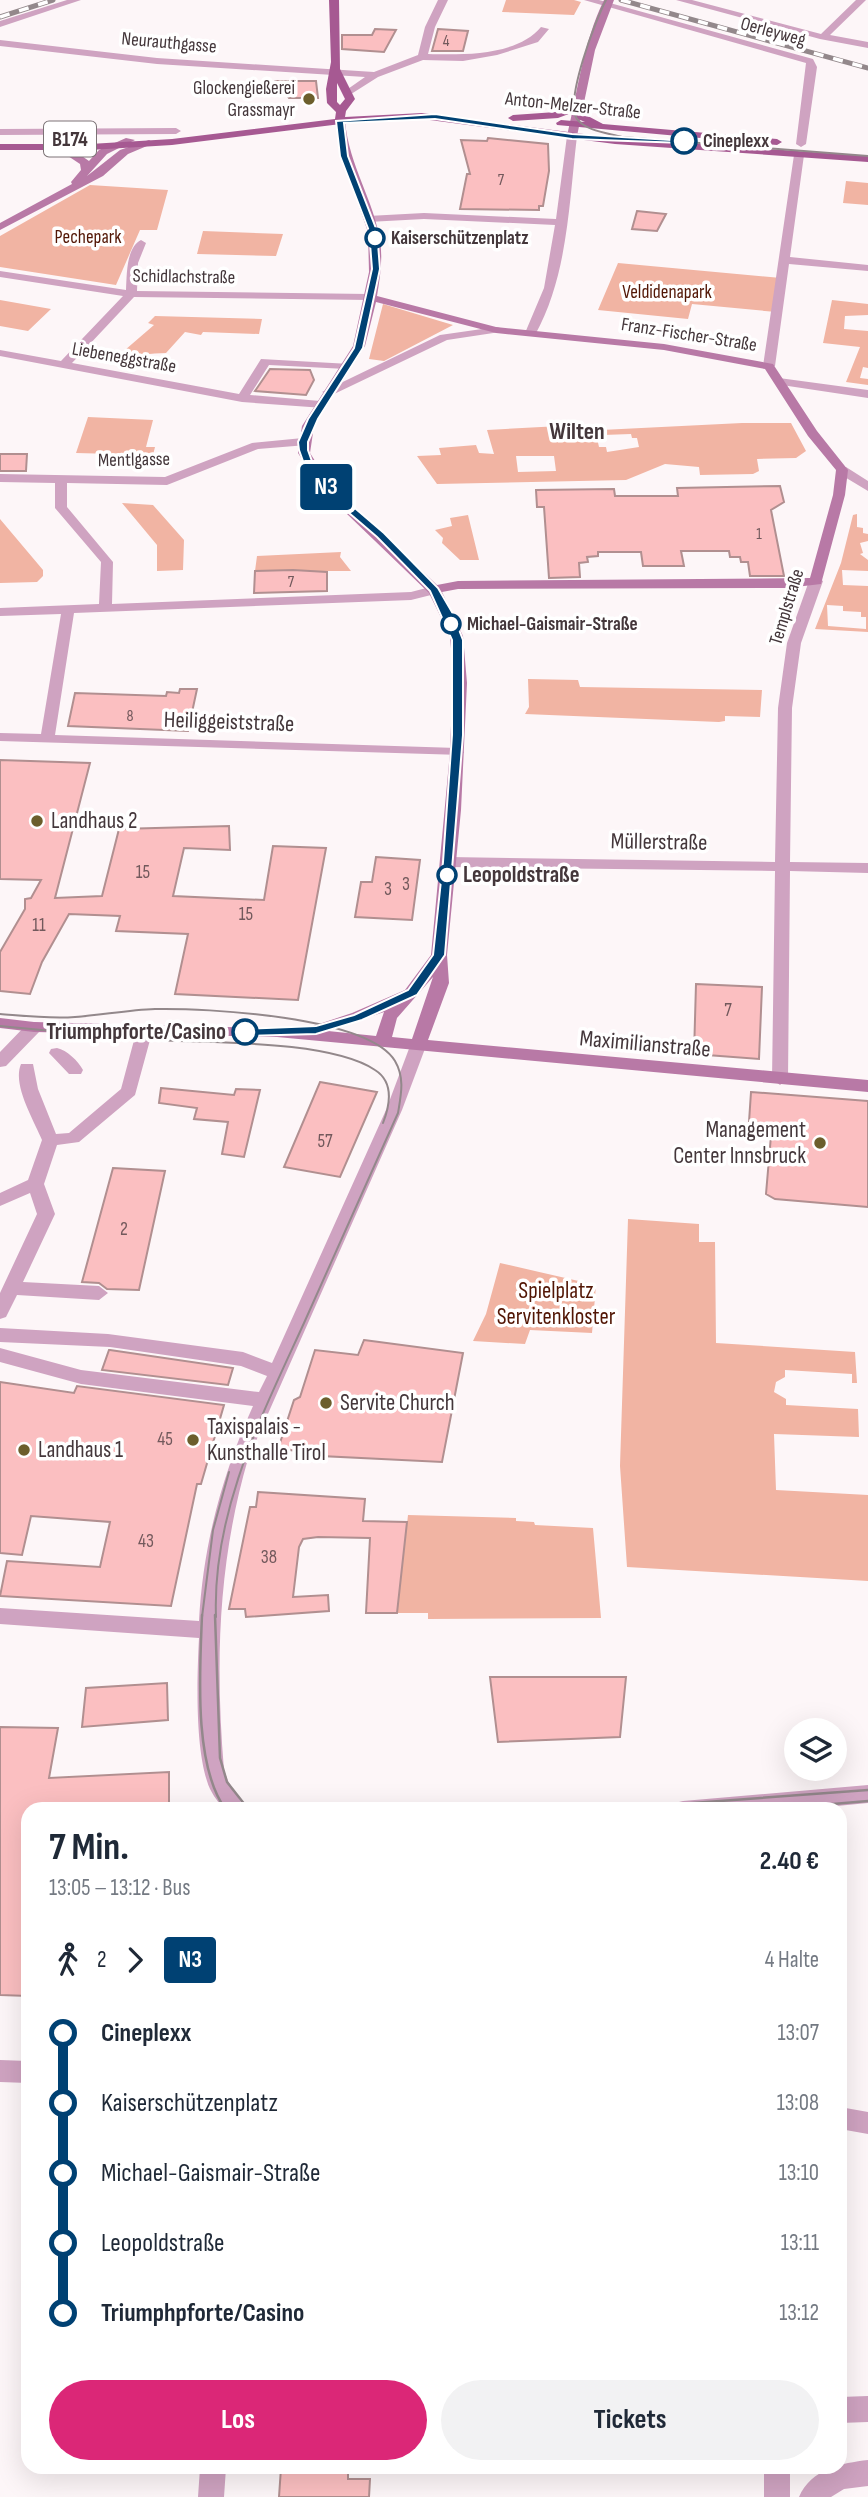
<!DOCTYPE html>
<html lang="de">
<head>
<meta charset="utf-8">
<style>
  :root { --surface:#fff; --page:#f2f2f3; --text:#1f2937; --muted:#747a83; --accent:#db2777 }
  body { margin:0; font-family:"Sofia Sans Condensed",sans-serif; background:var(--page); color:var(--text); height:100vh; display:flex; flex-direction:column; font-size:26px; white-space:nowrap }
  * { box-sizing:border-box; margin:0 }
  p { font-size:23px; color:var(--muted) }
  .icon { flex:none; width:38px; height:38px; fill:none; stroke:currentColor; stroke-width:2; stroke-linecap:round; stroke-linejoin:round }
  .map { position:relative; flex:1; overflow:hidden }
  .side { position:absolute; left:21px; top:1802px; width:826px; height:672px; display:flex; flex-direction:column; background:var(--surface); border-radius:21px; box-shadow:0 7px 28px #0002 }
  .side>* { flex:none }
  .badge { padding:0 14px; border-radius:5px; font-size:24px; line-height:46px }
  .tools { position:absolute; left:784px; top:1718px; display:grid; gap:14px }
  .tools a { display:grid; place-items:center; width:63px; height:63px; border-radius:50%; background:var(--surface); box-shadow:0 7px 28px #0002; font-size:35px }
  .map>.badge { position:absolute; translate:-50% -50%; box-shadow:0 0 0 4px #fff }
  .legs { display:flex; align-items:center; gap:10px; height:77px; padding:0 28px; font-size:23px }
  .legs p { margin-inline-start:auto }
  .overview { display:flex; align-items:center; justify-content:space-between; height:119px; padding:0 28px }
  h1 { font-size:38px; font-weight:700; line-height:52px }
  .primary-button { display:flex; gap:14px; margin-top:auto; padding:14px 28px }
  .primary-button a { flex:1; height:80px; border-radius:42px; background:var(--accent); color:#fff; font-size:28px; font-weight:700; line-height:80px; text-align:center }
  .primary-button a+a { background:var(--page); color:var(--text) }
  ul { padding:0 28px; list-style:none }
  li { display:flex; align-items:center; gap:24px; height:70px; font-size:26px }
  li i { display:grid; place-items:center; width:10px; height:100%; margin:0 9px; background:currentColor }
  li i::after { content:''; width:18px; height:18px; margin:-9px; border:5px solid; border-radius:50%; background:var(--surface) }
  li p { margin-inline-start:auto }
  li:first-child i { background:linear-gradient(#0000 50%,currentColor 0) }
  li:last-child i { background:linear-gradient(currentColor 50%,#0000 0) }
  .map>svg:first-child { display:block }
  .green { fill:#f1b4a3; fill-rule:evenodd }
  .building { fill:#fbbfc1; stroke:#b18f90; stroke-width:2 }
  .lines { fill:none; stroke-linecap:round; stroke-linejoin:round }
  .street { fill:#cfa3c1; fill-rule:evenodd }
  .secondary { fill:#b879a6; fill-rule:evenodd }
  .primary { fill:#a65992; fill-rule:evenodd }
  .tram-far1 { stroke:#93888b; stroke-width:2 }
  .tram { stroke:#93888b; stroke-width:2.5 }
  .rail-casing { stroke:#93888b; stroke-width:5 }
  .rail { stroke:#fff; stroke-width:3.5; stroke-dasharray:10; stroke-linecap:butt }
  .line-1 { fill:#004173; stroke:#fff; stroke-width:2 }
  .poi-dot { fill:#6c5e2c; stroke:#fff; stroke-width:2.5 }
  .stop-1-dot { fill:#fff; stroke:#004173; stroke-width:3.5 }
  .labels { text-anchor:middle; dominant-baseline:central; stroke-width:7; stroke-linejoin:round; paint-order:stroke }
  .far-number-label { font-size:16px; fill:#72595c }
  .far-street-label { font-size:19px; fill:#44373b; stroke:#fff }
  .far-poi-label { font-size:19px; fill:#44373b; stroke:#fff; text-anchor:end }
  .far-stop-label { font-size:19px; font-weight:bold; fill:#44373b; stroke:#fff; text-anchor:start }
  .far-park-label { font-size:19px; fill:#521605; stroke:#fff }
  .number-label { font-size:19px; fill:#72595c }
  .shield { fill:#fff; stroke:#7c7376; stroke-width:2 }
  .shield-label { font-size:21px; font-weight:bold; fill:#44373b }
  .street-label { font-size:23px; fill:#44373b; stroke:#fff }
  .poi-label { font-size:23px; fill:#44373b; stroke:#fff; text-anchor:start }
  .stop-label { font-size:23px; font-weight:bold; fill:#44373b; stroke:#fff; text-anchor:start }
  .park-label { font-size:23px; fill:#521605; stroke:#fff }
  .far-district-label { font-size:24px; font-weight:bold; fill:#44373b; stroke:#fff }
</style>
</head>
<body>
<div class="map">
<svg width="868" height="2497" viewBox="0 0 868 2497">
  <rect width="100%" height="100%" fill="#fdf6f8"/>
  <!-- green -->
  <path class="green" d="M506,0H574L581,2L574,15L502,12Z
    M846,181L868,183V205L843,203Z
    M90,185L168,190L157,230H140L116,285L0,267V236Z
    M203,231L283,234L276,256L197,254Z
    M618,263L781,278L776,312L692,304L688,319L598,310Z
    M0,300L51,309L28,331L0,326Z
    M832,300L868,304V315L845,316L844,329L868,331V368L863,367L860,378L868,379V385L846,382L860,347L823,343Z
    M383,304L453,325L384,361L369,359Z
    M155,316L262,319L259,334L203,332L201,335L185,332L166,353C152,353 138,357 125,350L154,325L148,323Z
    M88,417L153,420L146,447H155L153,455L76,453Z
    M742,423H791L806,451L796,458L757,459L759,471L753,474L700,475L699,467L665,464L626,480L437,484L417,456L441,455L439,448L476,445L479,453L494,454L487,430L579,425L581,431ZM631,434L632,438H637L639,447L607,452L606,447H599L597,438L603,435ZM516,456H554L556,471L518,472Z
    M122,503L153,505L184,540L183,570L157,571V545Z
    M857,514V527L863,528V533L868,534V541L860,543L863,553L860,554L868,560V571L842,570L843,585L868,586V632L815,629L841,563L853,515ZM827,605L843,606V611L861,612V617H866V629L828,626Z
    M468,515L479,560H460L442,543L443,538L435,530L452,526L450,518Z
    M0,519L43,570V576L37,582L0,583Z
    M341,552L340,557L351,571H255L257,556Z
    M528,679L578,680L580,687L762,690L760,717L725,716V721L719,722L525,714L529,707Z
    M628,1219L699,1224V1242H715L716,1343L855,1352L857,1383H852V1374L785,1370V1377L776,1382L774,1392L786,1399V1405L858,1409L859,1437L774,1434L776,1490L868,1495V1581L627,1567L620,1466Z
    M500,1263L596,1285L592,1333L530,1330L525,1344L473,1341L486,1314Z
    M408,1515L516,1518V1521L534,1522L535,1525L593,1528L601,1618L428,1619V1613H397Z"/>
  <!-- building -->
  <path class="building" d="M375,29L396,30L384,52L342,49V35H372Z
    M438,29L468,31L463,51H432Z
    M276,81H316L318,98H289Z
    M488,138L548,144L549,171L543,206H539V210L460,209L467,174H470L461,140L487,141Z
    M637,211L666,214L657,231L632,229Z
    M270,369L310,370L314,380L306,395L255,391Z
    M0,454H27L26,471H0Z
    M780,486L784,502L771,510L784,576H750L748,562H741L740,557H730L729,551H681L684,566H643L641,552H598V556L587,557L588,562L579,563L580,577L549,578L544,507H537L536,490L614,489L615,496H678L677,488Z
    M293,570L327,572V591L254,593L255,571Z
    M180,689H197L188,731L68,726L75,693L166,696L167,692L179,693Z
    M0,760L90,763L55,898L102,896L119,829L229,826L230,850L184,848L173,896L264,900L273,846L326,848L298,1000L175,994L188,934L116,931L120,916L69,914L42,962L30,994L0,991V952L25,909V899L31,898L41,880L0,879Z
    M376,857L420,860L412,920L355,917L361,882H372Z
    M696,984L762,987L759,1059L694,1054Z
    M320,1082L377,1092L340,1177L284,1167Z
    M161,1088L234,1095L236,1089L260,1090L244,1157L222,1154L228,1122L194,1119L197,1108L159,1103Z
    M751,1092L868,1101V1207L775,1199L766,1194L772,1124L749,1122Z
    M113,1168L165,1171L139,1290L107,1289L99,1283L82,1282Z
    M364,1340L463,1353L442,1462L321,1456L322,1453L278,1449L294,1400L300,1397L315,1350L358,1355Z
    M109,1350H110L233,1368L228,1385L102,1370Z
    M0,1382L74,1393L77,1386L224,1405L201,1484H197L171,1606L0,1596L7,1561L100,1567L110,1522L31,1516L22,1555L0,1553Z
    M258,1492L365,1499L363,1521L407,1522L397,1613H366L370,1538L318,1537L303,1539L299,1547L293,1597L328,1595L329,1611L246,1617L245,1609H229L250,1507H256Z
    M490,1677H626L620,1737L498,1742Z
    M167,1683L168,1720L82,1727L86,1688Z
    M0,1727L58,1728L49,1778L169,1772V1810H28V1996L0,1995Z
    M281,2468H348V2479H370L369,2497H279Z"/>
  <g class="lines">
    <!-- street -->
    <path class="street" d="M67,0H81L0,27V21Z
      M438,0H448L435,27L428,54C463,55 517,56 541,27L549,29L538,42L497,55L463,61L423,60L378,77L348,96L343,93L345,91L365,77L157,64L0,46V40L157,58L374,72L418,55L425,27Z
      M584,0H599L813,59L817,67L806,144L801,147L796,144L806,63Z
      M676,0H692L821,34L856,0H866L830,35L868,42V48L820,39Z
      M0,129L176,128L181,131L176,134L0,135Z
      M572,133L577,136C569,202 568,276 535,335L525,333L544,288L555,225L424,219L368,222L363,219L368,216L424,213L556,219L567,136Z
      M799,152L804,155L790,257L868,265V271L789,264L775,366L769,369L763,366L794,155Z
      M141,240L146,243L138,263L137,291L369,294L375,297L369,300L134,297L72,363L239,394L261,359L350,364V368L346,369L269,365L250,395L320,401L326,405L324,408L242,402L0,356V350L61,361L123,296L0,277V271L126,290C127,274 126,248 141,240Z
      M496,327L500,328V332L447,340L332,395L322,392L440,335Z
      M779,378L868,390V398L775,384V380Z
      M303,438L309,442L307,445L258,449L167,485L67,483V507L113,562L112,604L411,592L434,586L441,590L439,593L411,600L74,613L55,735L457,748L464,752L462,755L0,741V733L41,734L61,614L0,616V608L99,604L101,562L55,508V483L0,482V474L165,477L252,443Z
      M838,467H846L868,481V491L838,473Z
      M816,577L823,581L801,643L792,708L790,862L868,863V873L790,871L788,1079L780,1085L772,1079L775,871L449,867L442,862L449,857L775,862L778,708L787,643L809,581Z
      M34,1022L40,1023L42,1027L40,1031L6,1066L0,1067V1052L28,1023Z
      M145,1024L153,1029L135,1095L79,1142L57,1145L44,1184L55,1214L23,1282L99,1286L108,1293L99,1300L17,1295L6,1317L0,1319V1293L37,1214L30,1193L0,1206V1193L28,1180L42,1140C34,1120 12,1085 21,1064H33L38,1089L56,1134L69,1133L121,1089L137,1029Z
      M418,1041L426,1046L402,1110L248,1459C218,1562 215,1663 224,1770L228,1781L246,1810H224C217,1800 210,1792 207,1781C195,1744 197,1677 199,1638L0,1624V1608L199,1621C203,1545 222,1475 253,1406L81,1384L0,1362V1348L81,1370L259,1392L267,1376L241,1366L110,1347L0,1342V1328L108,1334L243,1352L272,1363L386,1110L410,1046Z
      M57,1048C67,1050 78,1061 83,1070L81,1074H69L49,1053L51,1049Z
      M868,1785V1803L795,1810H673L675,1803L683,1801Z
      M0,2060L28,2061V2083L0,2082Z
      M840,2107L868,2112V2134L840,2129Z
      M868,2396V2422L840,2423V2397Z
      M868,2460V2486L844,2489L831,2497H799C811,2469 842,2463 868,2460Z
      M200,2468H226L224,2497H198Z
      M764,2468H790V2497H764Z"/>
    <!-- secondary -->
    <path class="secondary" d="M604,0H614L595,50L577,136L572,139L567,136C578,90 583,43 604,0Z
      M336,119L345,121C349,166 374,200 380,241C383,259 380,278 377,296L496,327L664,344L773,364L817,431L848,470L845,495L821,584L787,588L458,589L442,592L463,636L467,683L461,810L447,955L449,983L428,1040L868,1080V1092L277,1037L34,1032L0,1028V1018L34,1022L304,1029L352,1013L405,990L431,955L450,752L453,673L450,636L429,593L320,488L298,453L302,426L353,346L369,272L368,232L339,150ZM376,302L496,333L664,350L765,369L808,436L836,470L833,495L810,578L458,581L437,585L329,483L310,453L314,426L365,346ZM433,977L412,1039L392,1037L397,1018ZM384,1012L376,1036L328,1031Z
      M126,138L135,140L107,154L87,176L120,150L149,140L154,143L128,154L103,176L0,230V223L72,184L71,182L81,170L80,164L68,156L46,150V146L76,152L89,161L99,150Z"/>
    <!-- primary -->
    <path class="primary" d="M329,0H339L340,69L355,99L346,111L345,117L422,113L615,138L868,156V162L615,144L422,119L357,122L172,145L90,150H0V144H90L172,139L335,119L336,112L327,103L326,89L331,62ZM337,83L345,99L340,105L337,102Z
      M577,104L586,115L603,124L777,139L782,142L777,145L557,125L556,123L561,120L585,122L578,119L574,112L558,118L513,121L508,118L513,115L556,112Z"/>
    <!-- tram-far1 -->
    <path class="tram-far1" d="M606,0C596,19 564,102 577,119C586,131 608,133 622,137L868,156
      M0,1014C25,1016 50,1019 75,1017C102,1015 128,1010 155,1009C205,1008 368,1016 395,1061C405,1078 401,1095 398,1113C367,1183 335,1253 304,1323C262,1415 212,1512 216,1617
      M0,1026C51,1031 103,1036 154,1040C210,1043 330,1040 375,1070C394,1082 390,1105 383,1123
      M202,1617L213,1530L229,1472"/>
    <!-- tram -->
    <path class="tram" d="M202,1615C200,1669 193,1766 226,1810
      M215,1615L220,1758L227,1782L249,1810
      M598,1810L868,1790
      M762,1810L868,1801"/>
    <defs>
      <path id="rail" d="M621,0L868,68
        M0,17L53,0"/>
    </defs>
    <!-- rail casing -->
    <use href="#rail" class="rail-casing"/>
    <!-- rail -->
    <use href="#rail" class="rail"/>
  </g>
  <!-- line-1 -->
  <path class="line-1" d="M435,114L572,134L688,141L684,143L572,139L435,119L344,123L348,156L377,231L380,269L363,348L318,419L308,442V450L313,464L335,491L384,533L438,588L452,612L463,640V735L445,955L417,995L362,1020L316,1034L245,1036L240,1034V1029L316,1026L354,1015L408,990L433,955L443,862L452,735V640L430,591L377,537L328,495L304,464L299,450L298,442L308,419L354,348L372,269L369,231L340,156L336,121Z"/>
  <!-- markers -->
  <g class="poi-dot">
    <circle cx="309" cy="99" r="7"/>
    <circle cx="37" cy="821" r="7"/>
    <circle cx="820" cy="1143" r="7"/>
    <circle cx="326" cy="1403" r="7"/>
    <circle cx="193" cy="1440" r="7"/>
    <circle cx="24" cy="1450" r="7"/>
  </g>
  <g class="stop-1-dot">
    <circle cx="684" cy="141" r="12"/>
    <circle cx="375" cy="238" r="9"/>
    <circle cx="451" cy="624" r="9"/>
    <circle cx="447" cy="875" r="9"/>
    <circle cx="245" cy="1032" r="12"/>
  </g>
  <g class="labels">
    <!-- far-number labels -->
    <g class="far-number-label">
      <text x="446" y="41">4</text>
      <text x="501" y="180">7</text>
      <text x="759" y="534">1</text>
      <text x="291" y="582">7</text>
      <text x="130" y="716">8</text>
    </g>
    <!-- far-street labels -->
    <g class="far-street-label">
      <text transform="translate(773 32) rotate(15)">Oerleyweg</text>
      <text transform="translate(169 43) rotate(5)">Neurauthgasse</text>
      <text transform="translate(573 106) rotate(6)">Anton-Melzer-Straße</text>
      <text transform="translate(184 277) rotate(1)">Schidlachstraße</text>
      <text transform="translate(689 335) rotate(9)">Franz-Fischer-Straße</text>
      <text transform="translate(124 358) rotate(10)">Liebeneggstraße</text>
      <text transform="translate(134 460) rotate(-1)">Mentlgasse</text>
      <text transform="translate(787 607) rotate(-73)">Templstraße</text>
    </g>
    <!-- far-poi labels -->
    <g class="far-poi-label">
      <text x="295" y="88">Glockengießerei<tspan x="295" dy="22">Grassmayr</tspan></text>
    </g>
    <!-- far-stop labels -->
    <g class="far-stop-label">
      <text x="703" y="141">Cineplexx</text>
      <text x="391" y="238">Kaiserschützenplatz</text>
      <text x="467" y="624">Michael-Gaismair-Straße</text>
    </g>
    <!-- far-park labels -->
    <g class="far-park-label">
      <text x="88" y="237">Pechepark</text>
      <text x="667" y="292">Veldidenapark</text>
    </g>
    <!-- number labels -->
    <g class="number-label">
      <text x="143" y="872">15</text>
      <text x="406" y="884">3</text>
      <text x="388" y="889">3</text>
      <text x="246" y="914">15</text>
      <text x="39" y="925">11</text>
      <text x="728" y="1010">7</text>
      <text x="325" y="1141">57</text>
      <text x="124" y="1229">2</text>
      <text x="165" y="1439">45</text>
      <text x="146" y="1541">43</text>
      <text x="269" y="1557">38</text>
    </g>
    <!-- shield labels -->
    <rect class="shield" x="44" y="121.5" width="52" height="35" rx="5"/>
    <g class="shield-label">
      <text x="70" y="139">B174</text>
    </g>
    <!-- street labels -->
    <g class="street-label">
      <text transform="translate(229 722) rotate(2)">Heiliggeiststraße</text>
      <text transform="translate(659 842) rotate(1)">Müllerstraße</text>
      <text transform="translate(645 1044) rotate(5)">Maximilianstraße</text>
    </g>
    <!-- poi labels -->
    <g class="poi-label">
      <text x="51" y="821">Landhaus 2</text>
      <text x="806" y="1130" text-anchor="end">Management<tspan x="806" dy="26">Center Innsbruck</tspan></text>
      <text x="340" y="1403">Servite Church</text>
      <text x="207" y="1427">Taxispalais -<tspan x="207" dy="26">Kunsthalle Tirol</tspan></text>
      <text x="38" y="1450">Landhaus 1</text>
    </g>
    <!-- stop labels -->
    <g class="stop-label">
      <text x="463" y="875">Leopoldstraße</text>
      <text x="226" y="1032" text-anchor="end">Triumphpforte/Casino</text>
    </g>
    <!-- park labels -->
    <g class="park-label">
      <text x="556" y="1291">Spielplatz<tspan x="556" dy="26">Servitenkloster</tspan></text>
    </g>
    <!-- far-district labels -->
    <g class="far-district-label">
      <text x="577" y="431">Wilten</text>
    </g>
  </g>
</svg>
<div class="tools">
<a><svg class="icon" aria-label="layers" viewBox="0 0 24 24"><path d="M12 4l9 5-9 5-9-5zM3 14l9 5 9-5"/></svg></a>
</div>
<b class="badge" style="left:326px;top:487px;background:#004173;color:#fff">N3</b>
<section class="side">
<div class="overview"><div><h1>7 Min.</h1><p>13:05 – 13:12 · Bus</p></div><b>2.40 €</b></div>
<div class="legs"><svg class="icon" aria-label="walk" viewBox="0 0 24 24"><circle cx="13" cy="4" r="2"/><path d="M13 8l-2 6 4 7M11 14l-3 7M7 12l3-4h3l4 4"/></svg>2<svg class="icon" aria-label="forward" viewBox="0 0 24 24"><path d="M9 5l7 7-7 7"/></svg><b class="badge" style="background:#004173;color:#fff">N3</b><p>4 Halte</p></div>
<ul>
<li><i style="color:#004173"></i><b>Cineplexx</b><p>13:07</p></li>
<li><i style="color:#004173"></i><span>Kaiserschützenplatz</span><p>13:08</p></li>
<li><i style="color:#004173"></i><span>Michael-Gaismair-Straße</span><p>13:10</p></li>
<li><i style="color:#004173"></i><span>Leopoldstraße</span><p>13:11</p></li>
<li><i style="color:#004173"></i><b>Triumphpforte/Casino</b><p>13:12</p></li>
</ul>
<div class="primary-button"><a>Los</a><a>Tickets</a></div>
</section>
</div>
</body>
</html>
